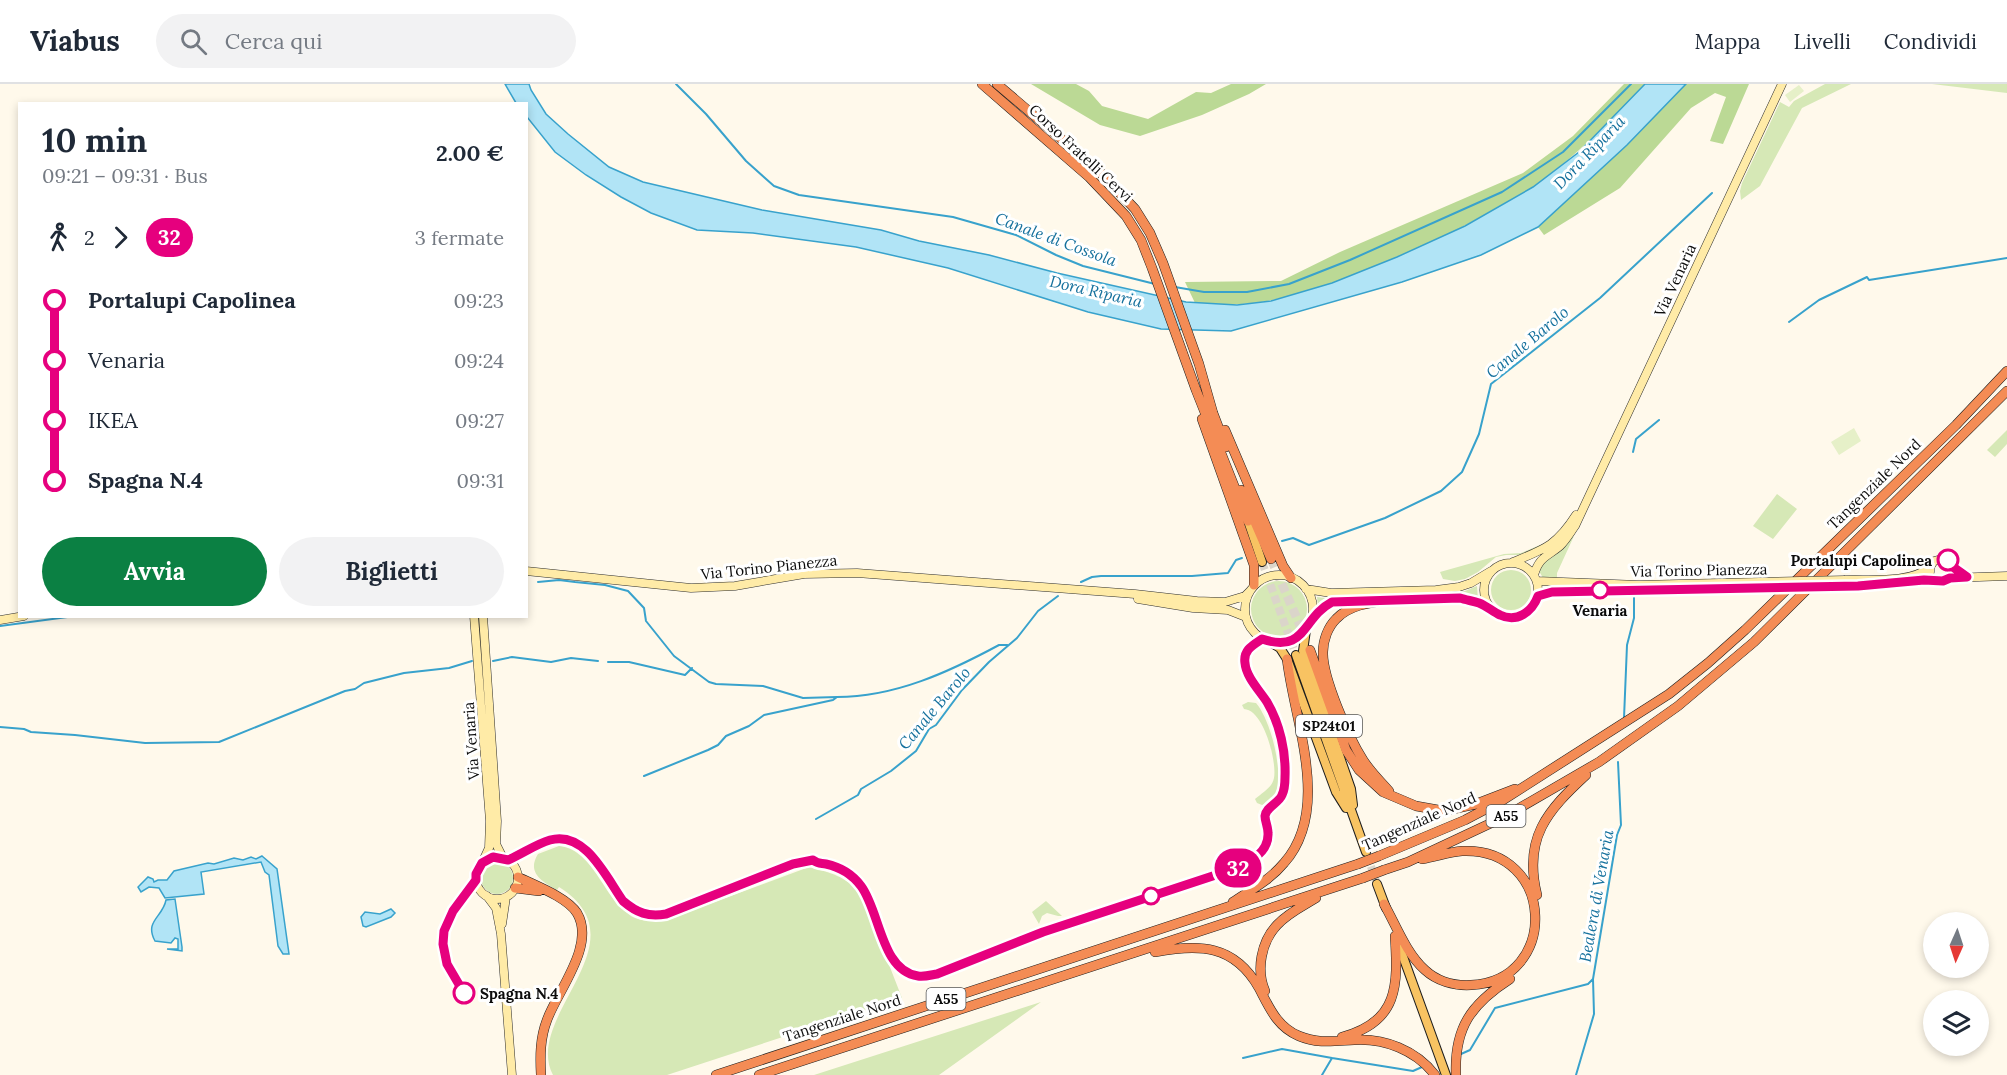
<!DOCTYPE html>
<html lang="it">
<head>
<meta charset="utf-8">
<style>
  :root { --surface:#fff; --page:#f2f2f3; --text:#1f2937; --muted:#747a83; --line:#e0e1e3; --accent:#0b8043 }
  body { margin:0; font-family:Lora,serif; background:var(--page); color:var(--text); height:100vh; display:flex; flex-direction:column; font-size:22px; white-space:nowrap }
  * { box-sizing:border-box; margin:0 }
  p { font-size:20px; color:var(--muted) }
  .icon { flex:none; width:33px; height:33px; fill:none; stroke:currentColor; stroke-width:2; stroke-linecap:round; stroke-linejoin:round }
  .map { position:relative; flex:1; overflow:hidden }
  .side { position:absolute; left:18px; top:18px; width:510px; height:516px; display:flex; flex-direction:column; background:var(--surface); border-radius:0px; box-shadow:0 3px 9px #0003 }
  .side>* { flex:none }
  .badge { padding:0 12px; border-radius:20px; font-size:21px; line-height:39px }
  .needle { width:39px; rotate:183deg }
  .tools { position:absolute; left:1923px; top:828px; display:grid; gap:12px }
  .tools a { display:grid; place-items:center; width:66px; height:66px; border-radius:50%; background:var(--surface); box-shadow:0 3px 9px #0003; font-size:30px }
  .map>.badge { position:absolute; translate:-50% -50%; box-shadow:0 0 0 3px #fff }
  .legs { display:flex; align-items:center; gap:9px; height:66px; padding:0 24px; font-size:20px }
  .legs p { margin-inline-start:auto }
  .summary { display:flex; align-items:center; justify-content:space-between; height:102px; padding:0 24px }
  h1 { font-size:33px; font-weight:700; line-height:45px }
  .button { display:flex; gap:12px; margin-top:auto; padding:12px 24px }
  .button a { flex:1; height:69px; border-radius:36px; background:var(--accent); color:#fff; font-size:24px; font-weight:700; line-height:69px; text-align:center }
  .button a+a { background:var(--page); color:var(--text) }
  ul { padding:0 24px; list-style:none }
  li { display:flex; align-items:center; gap:21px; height:60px; font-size:22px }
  li i { display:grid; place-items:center; width:9px; height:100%; margin:0 8px; background:currentColor }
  li i::after { content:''; width:15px; height:15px; margin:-8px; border:4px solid; border-radius:50%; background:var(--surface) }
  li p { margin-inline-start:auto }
  li:first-child i { background:linear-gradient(#0000 50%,currentColor 0) }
  li:last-child i { background:linear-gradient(currentColor 50%,#0000 0) }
  header { display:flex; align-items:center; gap:36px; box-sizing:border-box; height:84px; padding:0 30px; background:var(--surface); border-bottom:2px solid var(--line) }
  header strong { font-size:28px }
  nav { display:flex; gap:33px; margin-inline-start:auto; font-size:21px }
  .search { width:420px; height:54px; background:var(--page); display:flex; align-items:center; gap:15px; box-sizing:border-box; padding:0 21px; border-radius:33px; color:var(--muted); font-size:22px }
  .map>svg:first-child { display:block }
  .green { fill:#d6e8b6 }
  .forest { fill:#bbd995 }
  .pitch { fill:#e6f0c8 }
  .water { fill:#b1e4f6; stroke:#38a2cc; stroke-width:1.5 }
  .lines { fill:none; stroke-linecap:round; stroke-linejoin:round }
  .stream { stroke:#38a2cc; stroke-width:2 }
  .primary-tunnel { stroke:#dbd5ca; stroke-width:8; stroke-dasharray:8 4; stroke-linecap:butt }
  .highway-tunnel { stroke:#dbd5ca; stroke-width:9; stroke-dasharray:9 4.5; stroke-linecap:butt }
  .secondary-casing { stroke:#2e2e2e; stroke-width:9 }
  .primary-casing { stroke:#1d1d1d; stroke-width:10 }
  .highway-casing { stroke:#1d1d1d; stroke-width:10 }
  .secondary { stroke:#ffeba7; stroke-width:8 }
  .primary { stroke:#f8c362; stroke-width:8 }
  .highway { stroke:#f48c55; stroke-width:9 }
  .secondary-bridge-casing { stroke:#2e2e2e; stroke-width:9; stroke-linecap:butt }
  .highway-bridge-casing { stroke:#1d1d1d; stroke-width:10; stroke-linecap:butt }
  .secondary-bridge { stroke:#ffeba7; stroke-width:8 }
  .highway-bridge { stroke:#f48c55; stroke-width:9 }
  .line-1-casing { stroke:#fff; stroke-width:14 }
  .line-1 { stroke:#e6007e; stroke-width:9 }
  .stop-1-dot { fill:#fff; stroke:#e6007e; stroke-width:3 }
  .labels { text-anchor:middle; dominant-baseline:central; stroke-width:6; stroke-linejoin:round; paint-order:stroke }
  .shield { fill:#fff; stroke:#555; stroke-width:1.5 }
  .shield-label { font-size:14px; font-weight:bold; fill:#0c0c0c }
  .street-label { font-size:15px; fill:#0c0c0c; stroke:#fff }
  .stop-label { font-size:15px; font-weight:bold; fill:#0c0c0c; stroke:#fff; text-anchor:end }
  .water-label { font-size:16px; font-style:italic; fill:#16719d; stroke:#fff }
</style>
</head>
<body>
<header>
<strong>Viabus</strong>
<div class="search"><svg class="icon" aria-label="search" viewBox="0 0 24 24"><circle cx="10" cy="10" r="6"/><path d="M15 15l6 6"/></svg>Cerca qui</div>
<nav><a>Mappa</a><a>Livelli</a><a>Condividi</a></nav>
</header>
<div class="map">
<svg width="2007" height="991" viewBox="0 0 2007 991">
  <rect width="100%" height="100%" fill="#fff9eb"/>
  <!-- green -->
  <path class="green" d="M1825,0H1851L1802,24L1760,102L1741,116L1740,107L1742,99L1780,18L1789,23L1794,17Z
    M1932,0H2007V9Z
    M2007,346V360L1995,373L1987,366Z
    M1777,410L1797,425L1773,455L1753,442Z
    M1574,452L1557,489V495L1543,494L1539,487L1540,480Z
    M1540,461V462L1519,471H1506L1496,473L1478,488L1465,495L1455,497L1443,495L1440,488L1504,470L1521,469Z
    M1491 506a20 20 0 1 1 40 0a20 20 0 1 1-40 0Z
    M1251 525a28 28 0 1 1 56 0a28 28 0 1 1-56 0Z
    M1477,502L1478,515L1454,510L1333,515L1318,523L1317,513L1325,514L1450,509L1465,507Z
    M1248,618L1256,619C1271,636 1286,694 1274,714C1272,718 1266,719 1262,721L1257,719L1255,715C1262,709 1272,704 1274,694C1277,678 1264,626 1244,625L1242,621Z
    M559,762C596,766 603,818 635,834C644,838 654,837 663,837L809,783C832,789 844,792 861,809L902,914L667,991H553C522,932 646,858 559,803L557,806C543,798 526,789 538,770Z
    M481 794a16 16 0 1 1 32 0a16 16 0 1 1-32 0Z
    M1046,817L1062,832H1058L1047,829L1042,832L1039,840L1032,828Z
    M1041,918L939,991H814Z"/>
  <!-- forest -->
  <path class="forest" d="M1031,0H1076L1089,7L1102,22L1148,35L1196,8L1211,9L1231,0H1266L1249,10L1202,31L1140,52L1100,41Z
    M1624,0H1645C1611,37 1576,72 1535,102C1521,111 1506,119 1491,127C1424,165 1348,199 1272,216C1247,222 1221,220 1195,219L1185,198L1281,197L1340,168L1523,89L1573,52Z
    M1686,0H1749L1723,60L1710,57L1726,13L1715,9L1691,24L1620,104L1544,151L1538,143L1627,61Z"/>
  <!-- pitch -->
  <path class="pitch" d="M1799,1L1804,7L1790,18L1785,11Z
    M1854,344L1861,357L1839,371L1831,358Z"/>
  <!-- water -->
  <path class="water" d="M505,0H529L531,6L546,30L568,50L609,83L643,98L762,126L881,146L919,157L989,171L1057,189L1186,218L1237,221L1271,217L1332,199L1397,173L1465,142L1533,103L1579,68L1645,0H1686L1627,61L1538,143L1481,171L1402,198L1231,247L1161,245L1088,228L948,184L856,163L753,149L697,146L651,129L621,113L586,91L555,68L527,33L526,20L516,19Z
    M262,772L277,785L289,870H283L278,862L269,791L265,788L261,778L201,788L204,810L165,814L159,804L149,803L141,808L138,803L148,793L153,795L154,798L158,796H167L174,787L208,779L214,780L234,774L243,776L251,773L256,775Z
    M175,815L182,863V867L167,865H178V855L175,854L171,859L155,857C144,837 163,833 166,816Z
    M391,825L395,829L391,833L366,843L363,842L361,833L365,828L380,830Z"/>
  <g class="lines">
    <!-- stream -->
    <path class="stream" d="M676,0L706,30L746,77L774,102L799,111L953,133L1016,151L1056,171L1083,182L1155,200
      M1175,203L1204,208H1247L1289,200L1350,176L1502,108L1563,68L1631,0
      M1789,238L1819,216L1867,193L1869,196L2007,174
      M1633,368L1636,355L1659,336
      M1282,457L1293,454L1309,461L1385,434L1441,407L1462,388L1479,350L1491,300L1600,214L1712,109
      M538,498L559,496L575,498L605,501L628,507L644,524L646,537L674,572L709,598L716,600L763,602L803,614L837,613L833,616L764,631L749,642L726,652L718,661L708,666L644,692
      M1081,498L1092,493L1101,492H1192L1228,489L1236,476L1242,474
      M0,542L75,532
      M493,577L512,573L551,578L571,574L598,577
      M608,578H629L685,591L692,584
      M837,613C895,613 949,588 999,561H1007
      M1624,634L1627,561L1634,534V511
      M0,643L24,645L31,648L75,651L145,659L219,658L345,607L355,605L364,599L404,589L449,584L472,577
      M816,735L858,711L861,705L891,687L916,667L929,645L936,641L962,606L989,578L1017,554L1038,527L1058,512
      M1461,970L1470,966L1495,924L1588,900L1593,895L1617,751L1621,741L1618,678
      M1243,974L1282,965L1332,974
      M1322,991L1332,974L1413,987L1422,983
      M1576,991L1594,930L1593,895"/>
    <!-- primary-tunnel -->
    <path class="primary-tunnel" d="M1262,478L1296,571
      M1367,771L1377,800"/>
    <!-- highway-tunnel -->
    <path class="highway-tunnel" d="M1271,475L1306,555"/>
    <defs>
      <path id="secondary" d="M1513,478C1545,465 1557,461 1576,431
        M1484 506a27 27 0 1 1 54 0a27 27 0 1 1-54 0Z
        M526,487L691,504L735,502L804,490L857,489L1135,510L1197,517L1225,518L1245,512L1250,507
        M1930,488V483L1934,477L1945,474L1953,483L1950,494
        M1534,491C1539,473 1547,473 1560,462C1566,456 1570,449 1575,442L1782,0
        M1245 525a34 34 0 1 1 68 0a34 34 0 1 1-68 0Z
        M1845,496C1870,495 1910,500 1930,483
        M1537,497L1639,501L1760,498
        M1840,502L1896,500L1924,496L1943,497L1950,494L2007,492
        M1306,505L1331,509L1436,506L1459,503L1471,499L1491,487
        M1538,512L1552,508L1760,504
        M1138,515L1193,524L1228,526L1246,533
        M1392,515C1427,514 1459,509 1491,525
        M474,532L490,737L489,764L482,779
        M483,532L497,737L496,760L503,774
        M1312,535C1326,514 1349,516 1371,515
        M0,536L24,532
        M476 794a21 21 0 1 1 42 0a21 21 0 1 1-42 0Z
        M487,812L496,824L501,850L512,991
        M502,840L506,813"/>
      <path id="primary" d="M1248,437L1262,478
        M1306,546L1303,567L1351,705L1353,721
        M1270,558L1280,564L1287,575L1336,708L1346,724
        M1296,571L1366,768
        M1377,800L1386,824
        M1397,856L1446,991"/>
      <path id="highway" d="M982,0L1089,93L1126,132L1141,156L1152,184L1196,306L1248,437
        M997,0L1099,87L1135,125L1150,149L1163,179L1199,280L1213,329L1226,363
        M1202,335L1254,481V501
        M1225,346L1283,482L1291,494
        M1241,406L1271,475
        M1310,566L1346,666L1359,686L1383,708L1416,722L1444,727L1476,720L1515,705
        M1389,707C1380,697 1370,687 1363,676C1349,654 1322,593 1323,568C1323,556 1328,543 1336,535C1351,519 1376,518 1396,515
        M1379,772L1465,736L1503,716L1669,610L1708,579L1745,546L1956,341L2007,287
        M1384,786L1408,778L1504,733L1599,678L1678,622L1754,558L2007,307
        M518,793C534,801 567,813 577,829C596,861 558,906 547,936C540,954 540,972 541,991
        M515,804L539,807
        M1537,811C1523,754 1547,727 1586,691
        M1233,818C1251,806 1270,796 1284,779C1332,725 1294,637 1287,575
        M1384,820C1396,841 1406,869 1425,886C1437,897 1454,902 1471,901C1560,897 1556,763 1462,767C1449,768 1435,773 1422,775
        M1155,868C1199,860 1234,860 1259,904C1269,923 1277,943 1299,952C1318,960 1334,957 1354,956C1384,954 1416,966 1435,991
        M1265,907C1256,886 1261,858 1277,841C1288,829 1303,822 1316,814
        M1342,953C1399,938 1398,901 1395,852
        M716,991L1358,780
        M759,991L1363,794
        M1456,991C1454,944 1471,920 1510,895"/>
    </defs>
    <!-- secondary casing -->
    <use href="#secondary" class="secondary-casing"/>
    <!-- primary casing -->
    <use href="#primary" class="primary-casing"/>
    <!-- highway casing -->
    <use href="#highway" class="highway-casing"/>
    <!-- secondary -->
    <use href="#secondary" class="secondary"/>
    <!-- primary -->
    <use href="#primary" class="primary"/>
    <!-- highway -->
    <use href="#highway" class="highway"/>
    <defs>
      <path id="secondary-bridge" d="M1760,498L1845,496
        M1760,504L1840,502"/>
      <path id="highway-bridge" d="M1358,780L1379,772
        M1363,794L1384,786"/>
    </defs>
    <!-- secondary-bridge casing -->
    <use href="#secondary-bridge" class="secondary-bridge-casing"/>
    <!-- highway-bridge casing -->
    <use href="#highway-bridge" class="highway-bridge-casing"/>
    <!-- secondary-bridge -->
    <use href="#secondary-bridge" class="secondary-bridge"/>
    <!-- highway-bridge -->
    <use href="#highway-bridge" class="highway-bridge"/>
  </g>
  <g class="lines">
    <defs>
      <path id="line-1" d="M464,909L447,880L443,860L444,847L453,827L476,796V790L482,779L493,773L508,776C522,770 536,760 550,756C585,746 606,793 623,817C637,829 648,833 666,830L793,780L813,776C818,780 820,779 826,780C840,783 852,790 861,802C880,827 881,887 918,892C924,893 931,891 937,890L1043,848L1237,784C1251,777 1269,768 1268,749C1268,743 1265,737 1265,732C1266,723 1279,719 1282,711C1284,707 1285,698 1285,693C1286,668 1280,640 1267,618C1260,607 1246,593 1245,579C1243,566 1253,561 1262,555C1306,570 1302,534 1332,518L1460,514C1466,516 1473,517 1479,519C1487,522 1493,528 1500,531C1517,539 1532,528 1538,512L1552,508L1858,502L1924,496L1943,497L1950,494L1967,493L1953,483L1948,476"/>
    </defs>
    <!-- line-1 casing -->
    <use href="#line-1" class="line-1-casing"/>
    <!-- line-1 -->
    <use href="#line-1" class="line-1"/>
  </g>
  <!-- markers -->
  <g class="stop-1-dot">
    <circle cx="1948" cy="476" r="10"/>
    <circle cx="1600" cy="506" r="8"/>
    <circle cx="1151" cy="812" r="8"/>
    <circle cx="464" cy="909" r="10"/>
  </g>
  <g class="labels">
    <!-- shield labels -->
    <g class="shield">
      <rect x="1296" y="631" width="66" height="22" rx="4.5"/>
      <rect x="1486.5" y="721" width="39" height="22" rx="4.5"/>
      <rect x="926.5" y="904" width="39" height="22" rx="4.5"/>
    </g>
    <g class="shield-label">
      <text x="1329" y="642">SP24t01</text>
      <text x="1506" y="732">A55</text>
      <text x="946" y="915">A55</text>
    </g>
    <!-- street labels -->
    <g class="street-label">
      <text transform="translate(1081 69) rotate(43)">Corso Fratelli Cervi</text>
      <text transform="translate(1675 196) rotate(-65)">Via Venaria</text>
      <text transform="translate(1874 400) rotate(-44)">Tangenziale Nord</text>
      <text transform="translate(769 483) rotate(-6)">Via Torino Pianezza</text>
      <text transform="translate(1699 486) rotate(-1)">Via Torino Pianezza</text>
      <text transform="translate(471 657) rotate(-94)">Via Venaria</text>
      <text transform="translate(1419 737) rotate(-24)">Tangenziale Nord</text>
      <text transform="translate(842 934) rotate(-18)">Tangenziale Nord</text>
    </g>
    <!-- stop labels -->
    <g class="stop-label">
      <text x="1932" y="476">Portalupi Capolinea</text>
      <text x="1600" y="526" text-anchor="middle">Venaria</text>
      <text x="480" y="909" text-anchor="start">Spagna N.4</text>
    </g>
    <!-- water labels -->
    <g class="water-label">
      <text transform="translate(1589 68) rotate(-46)">Dora Riparia</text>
      <text transform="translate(1056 155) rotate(20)">Canale di Cossola</text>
      <text transform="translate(1096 207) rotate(13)">Dora Riparia</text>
      <text transform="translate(1527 258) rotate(-40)">Canale Barolo</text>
      <text transform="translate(934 624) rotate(-50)">Canale Barolo</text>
      <text transform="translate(1596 812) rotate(-80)">Bealera di Venaria</text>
    </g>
  </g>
</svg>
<div class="tools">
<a><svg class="needle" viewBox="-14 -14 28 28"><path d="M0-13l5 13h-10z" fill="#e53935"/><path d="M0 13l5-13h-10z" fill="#747a83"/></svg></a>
<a><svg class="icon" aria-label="layers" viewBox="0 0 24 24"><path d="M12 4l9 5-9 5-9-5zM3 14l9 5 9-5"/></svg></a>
</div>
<b class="badge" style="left:1238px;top:784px;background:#e6007e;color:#fff">32</b>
<section class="side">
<div class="summary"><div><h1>10 min</h1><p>09:21 – 09:31 · Bus</p></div><b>2.00 €</b></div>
<div class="legs"><svg class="icon" aria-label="walk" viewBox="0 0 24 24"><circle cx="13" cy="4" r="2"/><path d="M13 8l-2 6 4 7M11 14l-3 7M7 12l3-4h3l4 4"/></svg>2<svg class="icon" aria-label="forward" viewBox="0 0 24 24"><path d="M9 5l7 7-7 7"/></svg><b class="badge" style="background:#e6007e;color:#fff">32</b><p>3 fermate</p></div>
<ul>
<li><i style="color:#e6007e"></i><b>Portalupi Capolinea</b><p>09:23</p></li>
<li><i style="color:#e6007e"></i><span>Venaria</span><p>09:24</p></li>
<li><i style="color:#e6007e"></i><span>IKEA</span><p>09:27</p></li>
<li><i style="color:#e6007e"></i><b>Spagna N.4</b><p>09:31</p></li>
</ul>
<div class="button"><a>Avvia</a><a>Biglietti</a></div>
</section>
</div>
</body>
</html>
